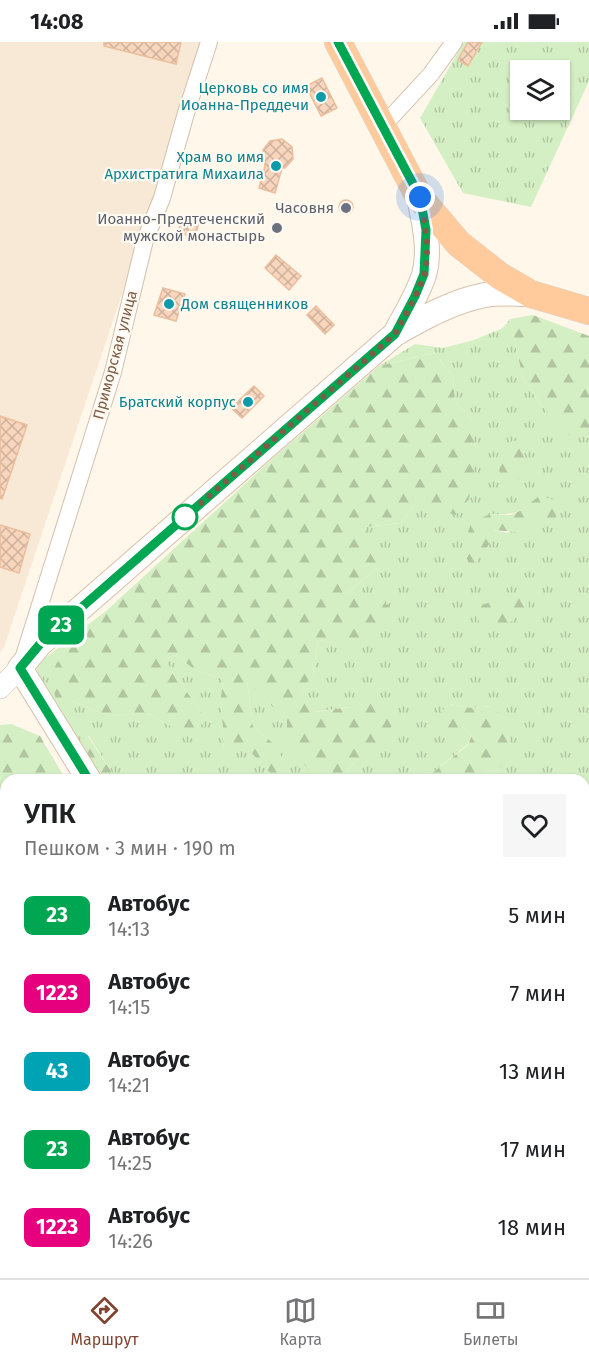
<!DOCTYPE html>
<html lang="ru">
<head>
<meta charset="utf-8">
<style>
  :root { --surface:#fff; --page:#f6f6f6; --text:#202124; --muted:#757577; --line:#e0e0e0; --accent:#804431 }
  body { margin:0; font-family:"Fira Sans",sans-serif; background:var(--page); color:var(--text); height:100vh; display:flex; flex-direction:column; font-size:22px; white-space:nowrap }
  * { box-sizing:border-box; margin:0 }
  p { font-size:20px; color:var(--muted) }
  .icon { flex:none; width:33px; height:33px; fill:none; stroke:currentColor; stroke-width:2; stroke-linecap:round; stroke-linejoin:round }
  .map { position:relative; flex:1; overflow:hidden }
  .panel { position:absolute; left:0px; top:732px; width:590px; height:504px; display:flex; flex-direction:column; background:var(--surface); border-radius:18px 18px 0 0; box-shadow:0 2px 4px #0004 }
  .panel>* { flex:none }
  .badge { padding:0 12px; border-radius:9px; font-size:21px; line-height:39px }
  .buttons { position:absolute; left:510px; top:18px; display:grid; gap:12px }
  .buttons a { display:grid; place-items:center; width:60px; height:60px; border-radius:0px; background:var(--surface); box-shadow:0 2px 4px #0004; font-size:30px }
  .you { position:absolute; width:30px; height:30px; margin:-15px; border:4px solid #fff; border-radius:50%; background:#1a73e8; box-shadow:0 0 0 9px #1a73e833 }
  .map>.badge { position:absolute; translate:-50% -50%; box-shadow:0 0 0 3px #fff }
  .round { display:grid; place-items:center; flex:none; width:63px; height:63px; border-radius:0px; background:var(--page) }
  .overview { display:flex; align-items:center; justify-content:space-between; height:102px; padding:0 24px }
  h1 { font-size:28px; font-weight:600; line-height:45px }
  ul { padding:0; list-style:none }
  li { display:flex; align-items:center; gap:18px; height:78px; padding:0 24px }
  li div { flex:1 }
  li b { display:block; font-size:22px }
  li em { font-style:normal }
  li .badge { min-width:66px; font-weight:700; text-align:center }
  .status { display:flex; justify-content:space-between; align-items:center; height:42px; padding:0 30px; background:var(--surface); direction:ltr }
  .status svg { height:16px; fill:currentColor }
  .menu { display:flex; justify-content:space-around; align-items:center; height:84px; border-top:2px solid var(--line); background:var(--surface); font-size:16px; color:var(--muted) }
  .menu a { display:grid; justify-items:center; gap:3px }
  .menu .selected { color:var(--accent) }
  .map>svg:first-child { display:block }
  .residential { fill:#f7e9d6 }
  .grass { fill:url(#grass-tufts); fill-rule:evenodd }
  .forest { fill:url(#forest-firs) }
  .building { fill:url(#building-cross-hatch); stroke:#ecbd9b; stroke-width:1.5 }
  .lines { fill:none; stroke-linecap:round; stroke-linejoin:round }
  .minor-casing { stroke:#d3bfac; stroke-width:18 }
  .tertiary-casing { stroke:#d3bfac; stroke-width:22 }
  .secondary-casing { stroke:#d9c1ab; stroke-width:26 }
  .trunk-casing { stroke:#ddd5cf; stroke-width:28 }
  .minor { stroke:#fff; stroke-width:16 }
  .tertiary { stroke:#fff; stroke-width:21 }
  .secondary { stroke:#fff; stroke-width:24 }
  .trunk { stroke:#ffcb9c; stroke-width:27 }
  .line-casing { stroke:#fff; stroke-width:14 }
  .line { stroke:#00a651; stroke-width:9 }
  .walk { stroke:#7d5d48; stroke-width:6; stroke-dasharray:0 10.8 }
  .culture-dot { fill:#0f9aa8; stroke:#fffaf1; stroke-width:2 }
  .worship-dot { fill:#6b7280; stroke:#fffaf1; stroke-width:2 }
  .stop-dot { fill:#fff; stroke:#00a651; stroke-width:3 }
  .labels { text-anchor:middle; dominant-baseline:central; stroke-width:4.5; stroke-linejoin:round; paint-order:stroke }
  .culture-label { font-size:15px; fill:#0d838f; stroke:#fffaf1; text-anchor:end }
  .worship-label { font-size:15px; fill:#5b616d; stroke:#fffaf1; text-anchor:end }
  .street-label { font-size:15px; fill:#7d5d48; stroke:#fffaf1 }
</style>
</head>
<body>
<div class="status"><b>14:08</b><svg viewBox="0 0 49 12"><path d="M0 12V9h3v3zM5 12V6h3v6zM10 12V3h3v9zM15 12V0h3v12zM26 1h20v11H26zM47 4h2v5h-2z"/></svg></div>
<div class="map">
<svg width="589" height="1236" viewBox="0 0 589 1236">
  <defs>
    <pattern id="grass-tufts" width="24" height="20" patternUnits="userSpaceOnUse" patternTransform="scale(1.5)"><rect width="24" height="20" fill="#d4efc4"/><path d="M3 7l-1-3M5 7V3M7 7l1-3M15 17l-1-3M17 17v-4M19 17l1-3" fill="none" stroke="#b1c5a1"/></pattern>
    <pattern id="forest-firs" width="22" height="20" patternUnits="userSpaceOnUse" patternTransform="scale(1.5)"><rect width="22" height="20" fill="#d4efc4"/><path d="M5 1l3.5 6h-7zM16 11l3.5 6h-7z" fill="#b1c5a1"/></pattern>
    <pattern id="building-cross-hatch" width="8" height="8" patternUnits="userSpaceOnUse" patternTransform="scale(1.5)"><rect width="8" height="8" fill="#f8d6bd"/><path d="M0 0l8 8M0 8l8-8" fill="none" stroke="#ceb19c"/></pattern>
  </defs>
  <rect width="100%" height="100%" fill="#fff7e9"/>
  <!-- residential -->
  <path class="residential" d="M0,0H206L4,605L0,610Z
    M589,911V1153L584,1157V913Z
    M589,1156V1235L584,1224V1160Z
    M6,1187V1230H576L579,1236H0V1190Z"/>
  <!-- grass -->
  <path class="grass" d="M464,0H589V39L531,165L463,151L420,76ZM520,28H560V68H520Z
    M510,277L523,337L542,364L567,391L589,395V909L584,912V738H471L500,726L493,664L471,666L450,662L462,685L472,693L468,702L432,731L402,735L401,738H340L357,717L350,665L315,670L299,651L313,633L318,598L338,602L388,563L348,550L379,524L365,485L400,481L415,463L430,466L473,379L455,360L453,334L434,311L379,324L415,302L443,306L474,298L503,286ZM539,454L541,476H527L508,491L493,488L490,472C517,473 519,471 539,454Z
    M73,594L62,613L72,659L92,668L111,674L147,671L199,700L197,685L201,670L164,617L176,613L195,628L223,637L221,655L224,708L273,701L253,685L247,638L287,679L315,738H317H117L88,693L82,712L34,635L39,621Z"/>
  <!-- forest -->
  <path class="forest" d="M533,273L589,294V395L567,392L542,364L523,337L510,277Z
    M434,311L453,334L455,360L473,379L476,416L469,457L456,473L415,463L400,481L365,485L369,494L387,513L379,524L348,550L389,563V573L368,596L338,602L318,598L313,633L299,651L316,670L350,665L370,647L396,674L378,715L357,717L340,738H315L287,696V679L247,639L253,685L273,701L290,729L272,733L248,707L224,708L221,655L223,637L195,628L176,613L164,617L201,670L204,681L197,685L200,701L147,671L111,674L92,668L72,659L57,662L50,633L73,594L106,569L271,418L379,324Z
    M522,397L525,430L518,438L502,442L497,416L502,402Z
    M539,454L555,458L558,470L553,484L541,477L527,476L516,490L493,488L488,504L476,520L469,522L463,506L471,481L490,472L510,473L520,469Z
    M523,551L527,565L512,579L492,590L480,582L474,565Z
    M450,662L471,666L493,664L509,684L510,705L500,726L471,738H401V735L432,731L468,703L472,693L462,685L450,689L427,681Z
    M11,682L40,694L66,738H6V759H0V683Z
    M87,693L117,738H96L82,712L80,699Z"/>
  <!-- building -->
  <path class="building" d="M104,0H181L176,22L104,4Z
    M468,0H482L468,24L458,18Z
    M322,36L337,66L321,74L306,44Z
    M282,97L292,105L293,117L285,126H282L275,151L259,146L265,124L263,108L270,99Z
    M339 165a7 7 0 1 1 14 0a7 7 0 1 1-14 0Z
    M183,174L199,179L195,196L178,190Z
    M276,213L301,234L289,248L265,226Z
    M163,246L185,252L176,279L154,273Z
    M316,264L334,283L325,292L307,273Z
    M254,344L264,354L242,376L231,366Z
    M0,374L27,383L2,457L0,456Z
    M0,483L30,492L19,531L0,525Z"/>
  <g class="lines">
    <defs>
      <path id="minor" d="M382,85L431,32L454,0
        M23,617L113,330L145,198L162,156L186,71L209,0
        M11,1236L23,1230"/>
      <path id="tertiary" d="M0,646L20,626"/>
      <path id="secondary" d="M395,292C405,273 417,254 424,233C431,209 424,180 419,155
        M20,626L40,602L67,578L395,292C423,276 453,259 485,253C499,250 516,252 531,252
        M20,626L89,738
        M376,1230L379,1236"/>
      <path id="trunk" d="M338,0L419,155L459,202L500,234L531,252L589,269"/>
    </defs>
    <!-- minor casing -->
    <use href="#minor" class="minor-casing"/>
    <!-- tertiary casing -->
    <use href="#tertiary" class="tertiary-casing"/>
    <!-- secondary casing -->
    <use href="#secondary" class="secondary-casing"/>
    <!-- trunk casing -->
    <use href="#trunk" class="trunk-casing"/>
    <!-- minor -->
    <use href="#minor" class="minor"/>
    <!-- tertiary -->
    <use href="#tertiary" class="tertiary"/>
    <!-- secondary -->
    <use href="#secondary" class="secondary"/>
    <!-- trunk -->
    <use href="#trunk" class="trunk"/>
  </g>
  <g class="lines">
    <defs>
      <path id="line" d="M89,738L20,626L40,602L67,578L395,292L415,254L424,232L426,188L420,155L338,0"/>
    </defs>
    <!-- line casing -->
    <use href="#line" class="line-casing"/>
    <!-- line -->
    <use href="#line" class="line"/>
    <!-- walk -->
    <path class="walk" d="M185,475L395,292C405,273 417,254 424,233C431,209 424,180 420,155"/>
  </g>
  <!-- markers -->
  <g class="culture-dot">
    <circle cx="321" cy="55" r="6"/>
    <circle cx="276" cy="124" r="6"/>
    <circle cx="169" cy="262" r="6"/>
    <circle cx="248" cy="360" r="6"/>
  </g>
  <g class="worship-dot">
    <circle cx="346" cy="166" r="6"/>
    <circle cx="277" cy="186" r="6"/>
  </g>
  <circle class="stop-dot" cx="185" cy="475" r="12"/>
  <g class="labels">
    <!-- culture labels -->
    <g class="culture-label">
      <text x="309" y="46">Церковь со имя<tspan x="309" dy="17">Иоанна-Преддечи</tspan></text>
      <text x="264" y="115">Храм во имя<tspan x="264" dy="17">Архистратига Михаила</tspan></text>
      <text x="181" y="262" text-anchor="start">Дом священников</text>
      <text x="236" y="360">Братский корпус</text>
    </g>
    <!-- worship labels -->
    <g class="worship-label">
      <text x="334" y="166">Часовня</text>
      <text x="265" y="177">Иоанно-Предтеченский<tspan x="265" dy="17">мужской монастырь</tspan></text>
    </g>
    <!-- street labels -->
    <g class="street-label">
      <text transform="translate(115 313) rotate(-75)">Приморская улица</text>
    </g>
  </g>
</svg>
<div class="buttons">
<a><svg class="icon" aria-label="layers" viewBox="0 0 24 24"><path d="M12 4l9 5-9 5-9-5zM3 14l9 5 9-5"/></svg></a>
</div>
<div class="you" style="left:420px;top:155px"></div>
<b class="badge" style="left:61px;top:583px;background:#00a651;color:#fff">23</b>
<section class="panel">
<div class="overview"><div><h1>УПК</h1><p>Пешком · 3 мин · 190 m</p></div><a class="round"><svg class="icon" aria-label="heart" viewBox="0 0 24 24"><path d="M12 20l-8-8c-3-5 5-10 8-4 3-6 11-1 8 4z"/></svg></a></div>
<ul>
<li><span class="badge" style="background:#00a651;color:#fff">23</span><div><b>Автобус</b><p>14:13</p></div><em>5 мин</em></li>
<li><span class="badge" style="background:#e6007e;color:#fff">1223</span><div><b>Автобус</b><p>14:15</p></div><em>7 мин</em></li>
<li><span class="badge" style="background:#00a3b4;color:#fff">43</span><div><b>Автобус</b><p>14:21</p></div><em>13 мин</em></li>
<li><span class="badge" style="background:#00a651;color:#fff">23</span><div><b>Автобус</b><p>14:25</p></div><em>17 мин</em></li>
<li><span class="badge" style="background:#e6007e;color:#fff">1223</span><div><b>Автобус</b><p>14:26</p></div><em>18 мин</em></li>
</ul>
</section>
</div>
<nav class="menu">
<a class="selected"><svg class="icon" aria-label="directions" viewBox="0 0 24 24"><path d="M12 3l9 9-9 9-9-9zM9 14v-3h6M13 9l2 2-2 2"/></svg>Маршрут</a>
<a><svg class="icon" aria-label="map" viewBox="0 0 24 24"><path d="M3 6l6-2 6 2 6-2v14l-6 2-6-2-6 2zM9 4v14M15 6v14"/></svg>Карта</a>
<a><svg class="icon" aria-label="tickets" viewBox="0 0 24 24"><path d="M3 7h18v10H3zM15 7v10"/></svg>Билеты</a>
</nav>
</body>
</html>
